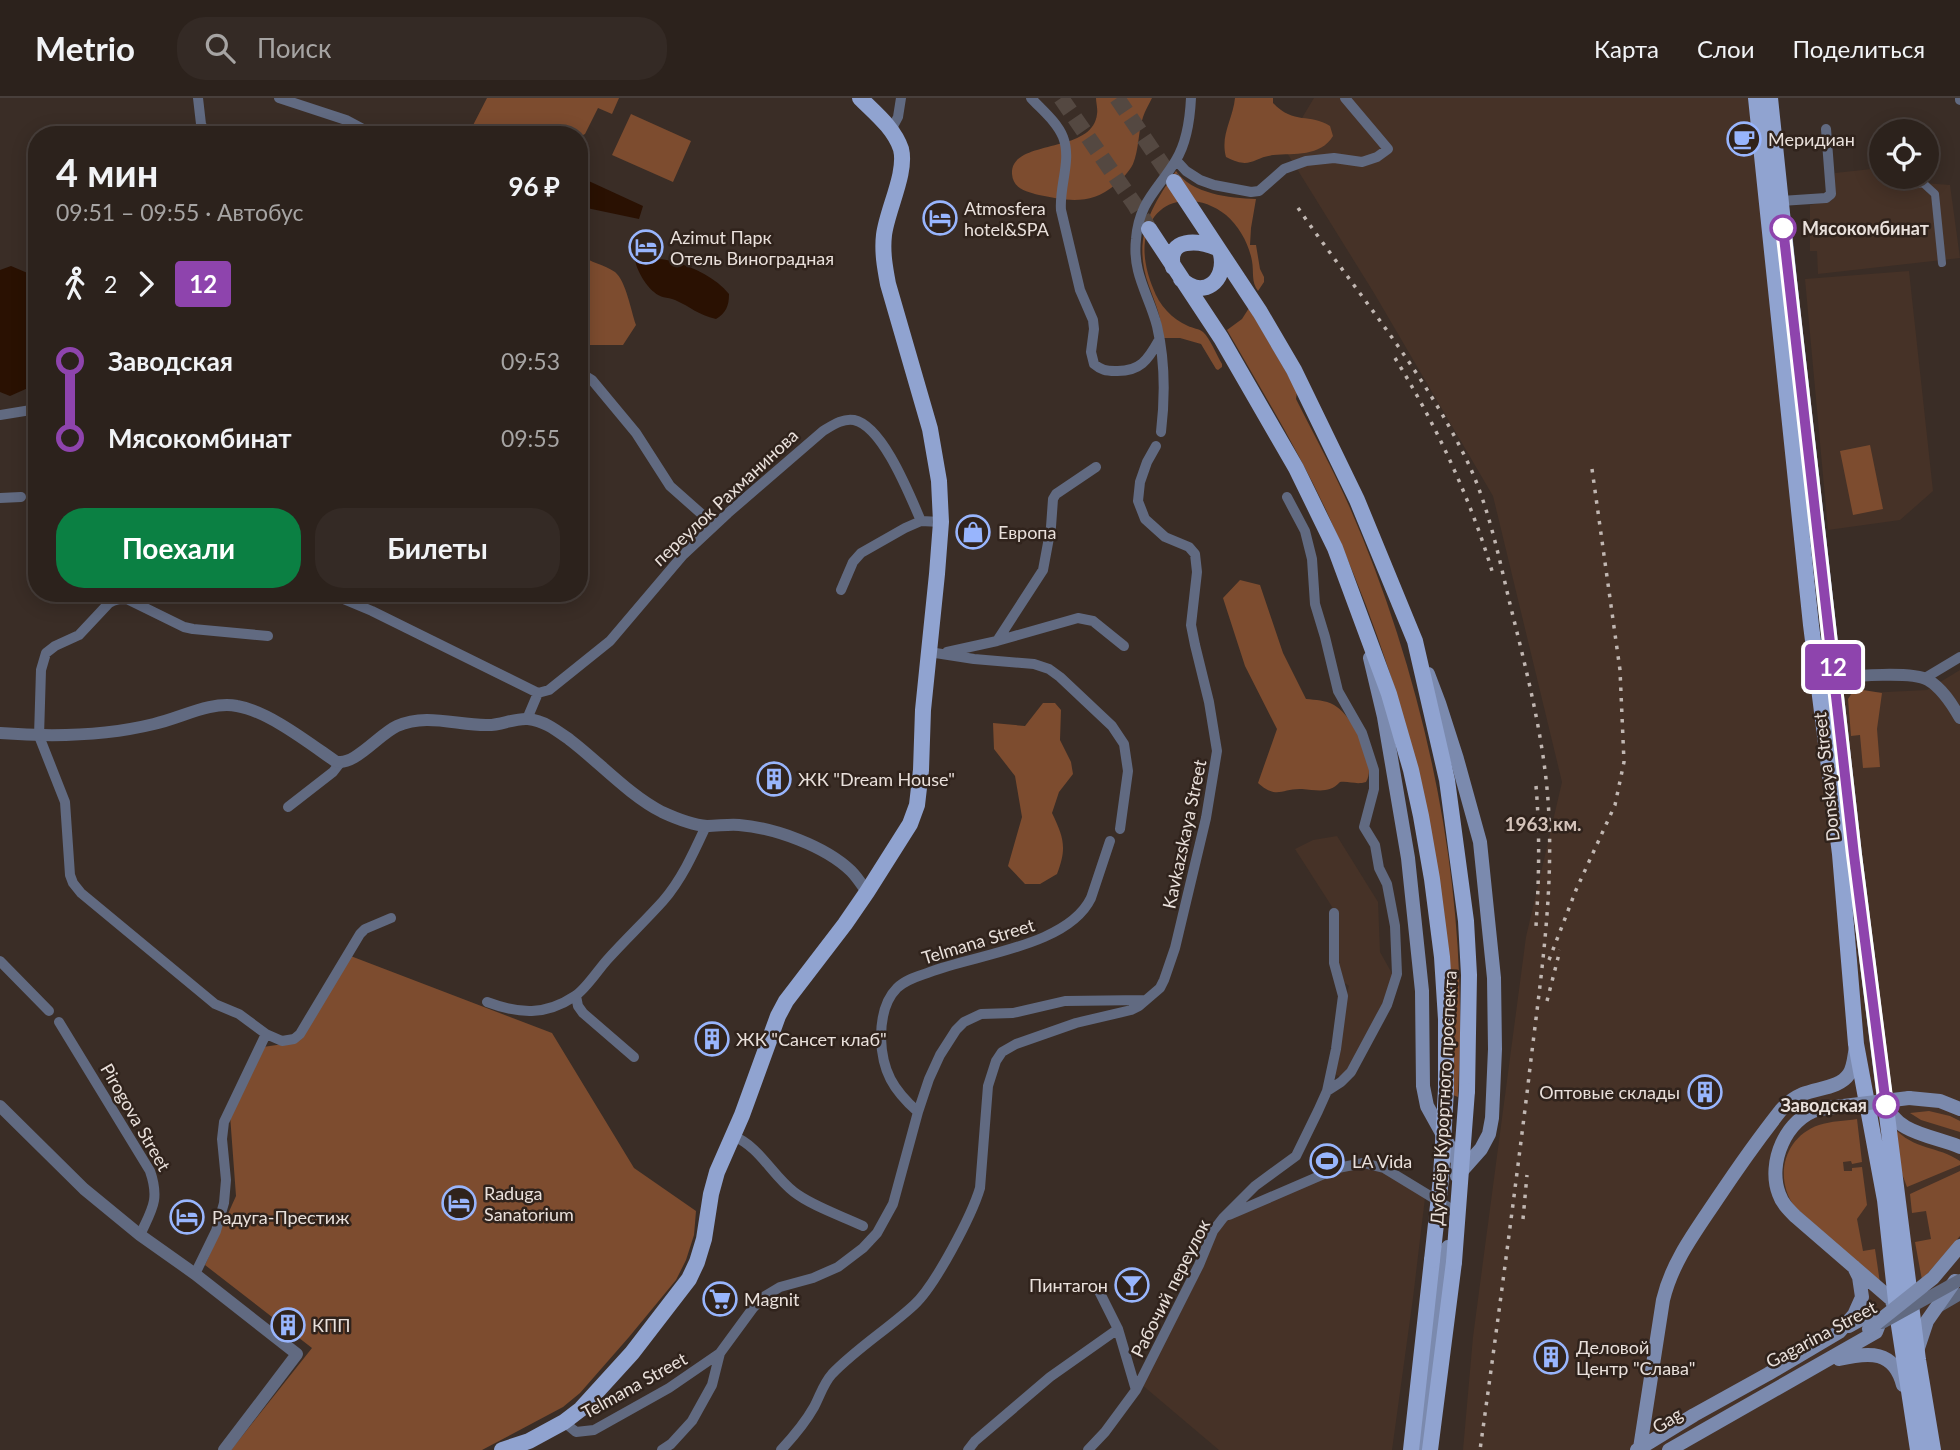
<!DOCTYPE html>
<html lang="ru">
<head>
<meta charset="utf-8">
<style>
  :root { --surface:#2c221c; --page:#342a25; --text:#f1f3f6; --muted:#a6a4a3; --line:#483f3b; --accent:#0b8043 }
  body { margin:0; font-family:Lato,sans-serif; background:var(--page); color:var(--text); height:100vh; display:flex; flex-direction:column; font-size:26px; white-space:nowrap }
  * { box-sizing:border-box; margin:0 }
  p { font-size:23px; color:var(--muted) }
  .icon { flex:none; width:38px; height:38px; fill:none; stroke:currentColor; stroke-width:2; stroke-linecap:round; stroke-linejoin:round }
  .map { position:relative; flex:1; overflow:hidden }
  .side { position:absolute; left:28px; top:28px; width:560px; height:476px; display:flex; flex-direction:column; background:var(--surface); border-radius:28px; box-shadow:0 4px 18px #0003,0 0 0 2px var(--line) }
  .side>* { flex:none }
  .badge { padding:0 14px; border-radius:5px; font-size:24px; line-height:46px }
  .buttons { position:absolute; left:1869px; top:21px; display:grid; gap:14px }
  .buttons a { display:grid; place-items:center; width:70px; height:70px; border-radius:50%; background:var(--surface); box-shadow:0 4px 18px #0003,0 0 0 2px var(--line); font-size:35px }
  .map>.badge { position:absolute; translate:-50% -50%; box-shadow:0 0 0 4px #fff }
  .legs { display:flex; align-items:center; gap:10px; height:77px; padding:0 28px; font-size:23px }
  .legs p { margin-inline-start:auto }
  .overview { display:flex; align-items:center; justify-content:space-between; height:119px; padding:0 28px }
  h1 { font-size:38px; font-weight:700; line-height:52px }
  .button { display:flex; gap:14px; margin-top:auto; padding:14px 28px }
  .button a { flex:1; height:80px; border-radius:28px; background:var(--accent); color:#fff; font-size:28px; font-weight:700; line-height:80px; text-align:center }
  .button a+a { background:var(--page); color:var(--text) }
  ul { padding:0 28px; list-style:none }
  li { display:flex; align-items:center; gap:24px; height:77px; font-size:26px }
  li i { display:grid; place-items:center; width:10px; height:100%; margin:0 9px; background:currentColor }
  li i::after { content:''; width:18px; height:18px; margin:-9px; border:5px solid; border-radius:50%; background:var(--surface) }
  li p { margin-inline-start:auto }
  li:first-child i { background:linear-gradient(#0000 50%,currentColor 0) }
  li:last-child i { background:linear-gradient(currentColor 50%,#0000 0) }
  header { display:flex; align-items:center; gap:42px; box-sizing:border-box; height:98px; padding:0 35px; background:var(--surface); border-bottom:2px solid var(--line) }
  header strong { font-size:33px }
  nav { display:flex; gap:38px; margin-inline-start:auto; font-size:24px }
  .search { width:490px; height:63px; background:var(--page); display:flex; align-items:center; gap:18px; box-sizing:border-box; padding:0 24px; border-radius:28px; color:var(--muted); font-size:26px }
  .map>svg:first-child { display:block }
  .built { fill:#463227 }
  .green { fill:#7d4c2f }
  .water { fill:#2a1102 }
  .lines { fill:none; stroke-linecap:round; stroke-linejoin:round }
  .primary-tunnel { stroke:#544841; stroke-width:16; stroke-dasharray:16 8; stroke-linecap:butt }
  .pedestrian { stroke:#616a81; stroke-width:8 }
  .minor { stroke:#616a81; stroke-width:10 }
  .tertiary { stroke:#616a81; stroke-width:12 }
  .secondary { stroke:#7b8aae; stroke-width:14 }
  .primary { stroke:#90a3d0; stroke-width:16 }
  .rail { stroke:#c1b7b2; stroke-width:3.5; stroke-dasharray:3.5 7; stroke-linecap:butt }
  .tertiary-bridge { stroke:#616a81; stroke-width:12 }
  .secondary-bridge { stroke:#7b8aae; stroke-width:14 }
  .primary-bridge { stroke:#90a3d0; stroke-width:16 }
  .line-1-casing { stroke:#fff; stroke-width:16 }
  .line-1 { stroke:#8e44ad; stroke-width:10 }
  .stop-1-dot { fill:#fff; stroke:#8e44ad; stroke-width:3.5 }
  .labels { text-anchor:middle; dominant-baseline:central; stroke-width:5; stroke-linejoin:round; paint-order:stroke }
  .poi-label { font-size:18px; fill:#e9e0db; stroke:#30231c; text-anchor:start }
  .stop-label { font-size:18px; font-weight:bold; fill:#e9e0db; stroke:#30231c; text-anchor:start }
  .street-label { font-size:18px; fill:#e9e0db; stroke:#30231c }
  .neighbourhood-label { font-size:19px; font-weight:bold; fill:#d5c4bb; stroke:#30231c }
</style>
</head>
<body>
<header>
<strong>Metrio</strong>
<div class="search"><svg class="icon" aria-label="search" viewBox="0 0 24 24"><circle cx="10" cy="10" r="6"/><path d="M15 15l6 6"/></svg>Поиск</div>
<nav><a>Карта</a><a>Слои</a><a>Поделиться</a></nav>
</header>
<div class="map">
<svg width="1960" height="1352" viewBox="0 0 1960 1352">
  <rect width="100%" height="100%" fill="#3a2d26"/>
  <!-- built -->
  <path class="built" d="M1314,0H1748L1826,597L1927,592L1960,572V1352H1463L1473,1239L1526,839L1562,684L1493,398L1374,195L1284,50Z
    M1881,70V79H1912L1924,85L1950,87L1960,160L1818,176L1817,153H1810V107L1832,102L1835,75Z
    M1909,173L1933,393L1900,422L1828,432L1805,181Z
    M1337,738L1378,804L1380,854L1394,879L1390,894L1385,896L1389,905L1348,983L1333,975L1339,922L1349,888L1339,881L1336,815L1295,751L1313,742Z
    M1363,1067L1383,1071L1425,1100L1413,1200L1392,1352H1219L1141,1286L1211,1145L1223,1124L1235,1118L1338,1072Z"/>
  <!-- green -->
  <path class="green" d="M487,0H619L612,16L598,10L585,36L579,39V37H468Z
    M1096,0H1152C1149,6 1145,13 1143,19C1138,34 1139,52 1133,66C1129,74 1122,81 1115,87C1091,107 1068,103 1039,97C1027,94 1013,91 1012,76C1010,40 1093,57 1097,16C1098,11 1096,5 1096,0Z
    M1235,0H1273V5C1294,27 1310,15 1330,28L1333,38C1320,59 1295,55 1273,57C1251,60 1251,72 1226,59C1220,37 1233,21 1235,0Z
    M631,16L691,43L673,84L612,57Z
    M1176,73C1192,96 1229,100 1256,101L1251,130L1250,147H1256L1260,171L1264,179V184L1258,193C1251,184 1254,174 1252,163C1249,146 1239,128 1226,117C1195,92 1151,99 1145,143C1143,158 1147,176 1153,190C1159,207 1172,221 1188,228C1192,230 1200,231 1203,234C1210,240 1217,258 1222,266V269L1218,272L1216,271L1201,246L1180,240H1162C1162,219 1156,208 1149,188C1132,142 1150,110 1176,73Z
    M579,155C589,165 604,166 615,174C626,183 631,213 636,227L623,247H579Z
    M1249,210L1297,293L1296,301C1314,337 1334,373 1350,410C1417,564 1458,740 1460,909C1461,938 1459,969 1458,999L1453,997C1457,790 1412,600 1326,412C1297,350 1261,291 1227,232L1242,221Z
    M1870,347L1883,411L1853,417L1840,353Z
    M1240,482L1260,487L1283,555L1306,601C1316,602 1325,602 1334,607C1352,617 1378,665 1366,684C1356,687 1350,683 1340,684C1329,696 1317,692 1302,691C1282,690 1277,702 1258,685L1277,631L1245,568L1223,500Z
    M1863,592L1882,595L1877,631L1880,669L1863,670L1860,637L1851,638L1848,601L1852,595Z
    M1043,605H1055L1061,612L1060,642L1071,664L1073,676L1059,694L1052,715C1064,740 1067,750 1057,776L1040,786H1025L1008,768L1022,719L1015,678L994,651L993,625L1025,628Z
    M348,857L552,935L634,1070L696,1113L694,1137L686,1162L676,1182L629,1239L580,1295L563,1309L482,1352H231L312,1250L205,1167L236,1098L230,1017L263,949L297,944Z
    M1929,1013L1950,1018L1960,1023V1034L1921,1022L1910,1015Z
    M1857,1021L1862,1064L1852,1066L1851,1063L1843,1064L1844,1073H1852V1070L1862,1069L1867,1107L1857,1121L1863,1153L1875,1151L1880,1185L1794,1108C1774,1079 1784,1039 1819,1027C1831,1023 1845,1023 1857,1021Z
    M1894,1030C1914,1052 1938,1048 1960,1063V1067L1907,1089L1898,1065Z
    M1960,1073V1138L1922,1182L1915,1144L1931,1141L1926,1113L1912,1115L1910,1096Z"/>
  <!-- water -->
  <path class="water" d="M580,79L643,108L639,121L582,109Z
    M641,157C652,162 664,160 675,164C695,170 716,180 729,196C729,208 726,215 716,221C698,217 691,209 675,202C667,199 660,200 654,194C646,188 635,170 635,160Z
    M11,168L37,179V286L10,298L0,294V172Z"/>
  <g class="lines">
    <!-- primary-tunnel -->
    <path class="primary-tunnel" d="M1061,0L1135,107L1148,129
      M1117,0L1174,84"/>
    <!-- pedestrian -->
    <path class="pedestrian" d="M1902,79L1910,87L1923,85L1935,96L1942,165"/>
    <!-- minor -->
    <path class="minor" d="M198,0L201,26L206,37
      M279,0L346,22L374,37
      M1031,0C1042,12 1057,24 1063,39C1072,62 1059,88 1061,112L1080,192L1093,222L1094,231L1091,254L1094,266C1101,272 1106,273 1115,273C1140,274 1148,262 1159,242
      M1960,0V2
      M891,32L898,19L901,0
      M1176,62L1186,73L1200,82L1214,87L1251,94L1259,93L1284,71L1306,63L1334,60L1362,64L1377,59L1388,51L1345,0
      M1781,103L1826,100L1831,96L1826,31
      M579,274L592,282L636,335L670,388L714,427
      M0,317L37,311
      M1161,334C1165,300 1165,262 1157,228C1149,197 1132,176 1136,141C1139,103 1159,91 1176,62C1187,44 1190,21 1191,0
      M1287,399L1305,433L1312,461L1315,506L1325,539L1338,593L1362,635L1374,672V691L1364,729L1375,747L1379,770L1387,786L1395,828L1397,876L1387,907L1351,974L1341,984L1327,993
      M0,400L21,399
      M841,492L853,464L861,455L905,430L921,423L941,424
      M329,495L372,513L538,595L549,592L610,543L683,457L728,415L823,333C833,327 843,320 854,322C883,328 910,398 921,423
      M268,538L193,531L184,529L127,501C120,501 115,501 109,505L79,537L55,548L46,555L41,572L39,638L65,704L70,777L73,785L81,795L215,906L239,916L266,936L282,943L294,941L300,936L360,836L365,831L391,820
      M997,543L1043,472L1051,429L1053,401L1056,396L1096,369
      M929,554L974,561L1034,566L1049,571L1060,579L1112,628L1124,646L1128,673L1120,731
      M947,554L997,543L1078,520L1093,523L1124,548
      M1925,580L1960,559
      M527,621L538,595
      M288,709L333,674L340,665
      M0,863L49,913
      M576,898L578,908L583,915L634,959
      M487,904C519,916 545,918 575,898C586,891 598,872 607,862C625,842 645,823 663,803C682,781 694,754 706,728
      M59,924L150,1073C160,1102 152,1111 140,1137
      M918,1014C893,992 882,973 881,940C881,922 884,903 897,890C906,881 919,878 930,874C977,856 1068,848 1091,800L1110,743
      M733,1038C759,1048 772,1077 794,1094C812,1108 842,1118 863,1128
      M1229,1117L1338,1070L1363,1065L1384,1070L1453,1112
      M195,1176L216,1133L224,1105L226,1082L222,1041L224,1024L266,936
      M1098,1191L1118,1231L1136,1292
      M564,1324L576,1334L594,1332L669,1290L720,1255
      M662,1352L671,1346L692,1323L712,1287L720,1255L753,1210L765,1198L780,1189L813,1180L838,1169L863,1150L877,1135L893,1106L918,1014L929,981L940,957L956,932L964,924L981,916L1013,915L1065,903L1145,902
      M781,1352C793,1339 805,1325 814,1309C820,1298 823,1286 832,1276C857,1250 888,1231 914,1207C935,1188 972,1117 980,1090L988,988L996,963L1002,954L1016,946L1076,925L1131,912L1139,908L1160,890L1164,882L1175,850L1206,720L1217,653L1209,604L1195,547L1191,527L1197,474L1195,456L1189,449L1165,439L1145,421L1138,403L1140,384L1147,364L1156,348
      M968,1352L975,1343L1050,1279L1118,1231
      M1088,1352L1105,1334L1136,1292L1199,1167L1213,1133L1223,1120L1255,1088L1296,1058L1318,1013L1327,993L1336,951L1343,898L1334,865V815"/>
    <!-- tertiary -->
    <path class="tertiary" d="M1835,580C1854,578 1912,573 1928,582C1942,590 1952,606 1960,620
      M0,635C50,639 105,638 154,626C181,620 210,603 237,608C268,613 309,645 335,663C353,670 379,636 397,628C426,615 456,627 486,627C500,628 513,620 528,621C545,623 556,632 570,642C599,664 630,698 662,714C675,720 693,727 707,728C718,728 729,726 739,727C775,730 825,748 851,773C857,779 862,787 867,794
      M0,1008L84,1091L140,1137L195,1176L297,1256L224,1352
      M1936,1210L1960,1196"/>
    <!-- secondary -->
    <path class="secondary" d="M1370,560L1384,619L1408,760L1422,893L1423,988L1427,1008L1458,1064L1457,1073
      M1428,576L1439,605L1457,661L1480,744L1494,880L1495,951L1492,1020L1489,1036L1481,1051L1457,1078
      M1909,1000L1940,1003L1960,1011
      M1886,1005C1894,1036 1936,1038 1960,1049
      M1819,1011C1786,1020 1767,1065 1779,1096C1782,1105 1788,1111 1795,1118L1891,1201L1896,1212
      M1918,1250L1927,1223L1955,1183
      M1839,1261C1869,1254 1894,1252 1903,1287
      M1640,1350L1663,1202C1672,1164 1695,1134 1717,1101C1737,1071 1758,1041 1781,1012C1787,1005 1794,1000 1803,996C1817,990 1840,990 1849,976C1854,969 1854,958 1856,949
      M1421,1352L1448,1149
      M1637,1352L1694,1317L1768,1276L1839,1234L1854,1217L1862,1199L1859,1179L1854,1169
      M1669,1352L1876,1234L1878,1229L1876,1222L1867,1218L1849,1228"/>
    <!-- primary -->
    <path class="primary" d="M1756,0L1811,527L1840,756L1856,946L1885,1102L1898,1221L1918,1352
      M1770,0L1789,182L1854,757L1918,1262L1933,1352
      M1174,84L1260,214L1294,272L1357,402L1415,543L1447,682L1466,823L1469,877L1467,993
      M1149,131L1221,240L1296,370L1335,450L1389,596L1411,672L1421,718L1432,781L1442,859L1446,921V991
      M1173,169C1166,139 1199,142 1217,150
      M1181,181C1203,202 1227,183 1221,156
      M502,1352L529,1343L564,1324L581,1311L632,1255L689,1181L697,1164L704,1141L711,1096L717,1074L742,1017L778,918L786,903L845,826L867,794L910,726L917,707L921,672L923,612L937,476L941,424L939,383L930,331L888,186C885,170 882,154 884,137C887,112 907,75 901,51C894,30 875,15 860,0
      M1411,1352L1432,1162
      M1430,1352L1454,1164"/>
    <!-- rail -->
    <path class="rail" d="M1298,110C1357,195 1425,274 1469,367C1489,410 1499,460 1510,506C1527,575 1546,647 1549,719C1553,809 1538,898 1528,987C1513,1109 1497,1230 1480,1352
      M1395,260C1435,325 1470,399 1492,473
      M1536,688C1540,735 1539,782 1536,828
      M1549,862L1576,792L1615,707L1624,664L1620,572L1592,371
      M1547,903L1560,852
      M1523,1121L1527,1077"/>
    <!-- tertiary-bridge -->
    <path class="tertiary-bridge" d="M1882,1225L1960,1182"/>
    <!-- secondary-bridge -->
    <path class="secondary-bridge" d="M1819,1011L1909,1000
      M1869,1231L1933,1180L1960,1148"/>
    <!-- primary-bridge -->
    <path class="primary-bridge" d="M1432,1162L1441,1080L1446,991
      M1454,1164L1467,993"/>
  </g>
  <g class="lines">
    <defs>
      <path id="line-1" d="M1783,130L1854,757L1886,1007"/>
    </defs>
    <!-- line-1 casing -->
    <use href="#line-1" class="line-1-casing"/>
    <!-- line-1 -->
    <use href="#line-1" class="line-1"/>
  </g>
  <!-- icons -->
  <defs>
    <symbol id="cafe-ring" viewBox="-11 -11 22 22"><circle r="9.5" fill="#30231c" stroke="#98b5fd" stroke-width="1.5"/><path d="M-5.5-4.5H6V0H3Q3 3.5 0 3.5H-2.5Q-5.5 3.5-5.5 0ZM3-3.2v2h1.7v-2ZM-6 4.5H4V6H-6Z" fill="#98b5fd"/></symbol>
    <symbol id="hotel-ring" viewBox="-11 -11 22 22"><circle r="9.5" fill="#30231c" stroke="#98b5fd" stroke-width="1.5"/><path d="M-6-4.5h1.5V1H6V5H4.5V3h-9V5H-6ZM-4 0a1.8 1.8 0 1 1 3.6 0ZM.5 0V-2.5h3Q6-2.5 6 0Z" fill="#98b5fd"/></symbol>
    <symbol id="shop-ring" viewBox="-11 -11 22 22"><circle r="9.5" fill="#30231c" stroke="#98b5fd" stroke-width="1.5"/><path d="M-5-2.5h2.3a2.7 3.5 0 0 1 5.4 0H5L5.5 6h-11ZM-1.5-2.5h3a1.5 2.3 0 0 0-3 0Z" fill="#98b5fd"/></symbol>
    <symbol id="building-ring" viewBox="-11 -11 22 22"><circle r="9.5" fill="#30231c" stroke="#98b5fd" stroke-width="1.5"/><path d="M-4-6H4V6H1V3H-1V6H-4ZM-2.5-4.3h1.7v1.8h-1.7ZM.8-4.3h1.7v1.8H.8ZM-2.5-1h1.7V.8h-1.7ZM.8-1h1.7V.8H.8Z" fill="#98b5fd"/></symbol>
    <symbol id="stadium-ring" viewBox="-11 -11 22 22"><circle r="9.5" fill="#30231c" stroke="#98b5fd" stroke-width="1.5"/><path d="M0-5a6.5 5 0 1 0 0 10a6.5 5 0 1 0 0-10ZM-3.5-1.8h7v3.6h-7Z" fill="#98b5fd"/></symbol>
    <symbol id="bar-ring" viewBox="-11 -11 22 22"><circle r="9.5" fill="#30231c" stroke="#98b5fd" stroke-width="1.5"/><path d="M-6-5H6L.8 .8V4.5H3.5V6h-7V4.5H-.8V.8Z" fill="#98b5fd"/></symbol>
    <symbol id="supermarket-ring" viewBox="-11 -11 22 22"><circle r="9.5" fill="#30231c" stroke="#98b5fd" stroke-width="1.5"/><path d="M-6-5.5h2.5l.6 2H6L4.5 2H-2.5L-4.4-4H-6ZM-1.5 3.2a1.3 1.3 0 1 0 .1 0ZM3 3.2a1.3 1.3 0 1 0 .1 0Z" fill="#98b5fd"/></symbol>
  </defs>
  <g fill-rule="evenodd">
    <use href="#cafe-ring" x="1725" y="22" width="38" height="38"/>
    <use href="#hotel-ring" x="921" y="101" width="38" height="38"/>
    <use href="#hotel-ring" x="627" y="130" width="38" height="38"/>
    <use href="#shop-ring" x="954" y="415" width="38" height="38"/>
    <use href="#building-ring" x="755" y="662" width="38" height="38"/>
    <use href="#building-ring" x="693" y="922" width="38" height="38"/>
    <use href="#building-ring" x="1686" y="975" width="38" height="38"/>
    <use href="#stadium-ring" x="1308" y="1044" width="38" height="38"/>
    <use href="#hotel-ring" x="440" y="1086" width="38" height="38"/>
    <use href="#hotel-ring" x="168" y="1100" width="38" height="38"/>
    <use href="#bar-ring" x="1113" y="1168" width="38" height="38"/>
    <use href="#supermarket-ring" x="701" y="1182" width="38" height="38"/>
    <use href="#building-ring" x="269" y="1208" width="38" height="38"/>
    <use href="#building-ring" x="1532" y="1240" width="38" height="38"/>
  </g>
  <!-- markers -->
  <g class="stop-1-dot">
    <circle cx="1783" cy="130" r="12"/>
    <circle cx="1886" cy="1007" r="12"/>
  </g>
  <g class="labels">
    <!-- poi labels -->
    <g class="poi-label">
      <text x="1768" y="41">Меридиан</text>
      <text x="964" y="110">Atmosfera<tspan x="964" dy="21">hotel&amp;SPA</tspan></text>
      <text x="670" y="139">Azimut Парк<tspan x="670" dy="21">Отель Виноградная</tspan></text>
      <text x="998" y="434">Европа</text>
      <text x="798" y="681">ЖК "Dream House"</text>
      <text x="736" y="941">ЖК "Сансет клаб"</text>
      <text x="1680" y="994" text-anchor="end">Оптовые склады</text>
      <text x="1352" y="1063">LA Vida</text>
      <text x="484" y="1095">Raduga<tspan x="484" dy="21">Sanatorium</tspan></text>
      <text x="212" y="1119">Радуга-Престиж</text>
      <text x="1108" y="1187" text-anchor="end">Пинтагон</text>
      <text x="744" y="1201">Magnit</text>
      <text x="312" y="1227">КПП</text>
      <text x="1576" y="1249">Деловой<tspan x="1576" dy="21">Центр "Слава"</tspan></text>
    </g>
    <!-- stop labels -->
    <g class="stop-label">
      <text x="1802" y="130">Мясокомбинат</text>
      <text x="1867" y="1007" text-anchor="end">Заводская</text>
    </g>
    <!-- street labels -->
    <g class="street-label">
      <text transform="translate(725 399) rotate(-43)">переулок Рахманинова</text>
      <text transform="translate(1826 679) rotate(-96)">Donskaya Street</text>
      <text transform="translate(1184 736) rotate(-78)">Kavkazskaya Street</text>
      <text transform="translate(978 843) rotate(-17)">Telmana Street</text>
      <text transform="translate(1443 1000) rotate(-87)">Дублёр Курортного проспекта</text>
      <text transform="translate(136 1019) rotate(60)">Pirogova Street</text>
      <text transform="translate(1170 1190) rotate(-63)">Рабочий переулок</text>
      <text transform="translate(1821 1236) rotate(-28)">Gagarina Street</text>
      <text transform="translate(634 1287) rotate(-29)">Telmana Street</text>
      <text transform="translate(1667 1322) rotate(-32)">Gag</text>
    </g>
    <!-- neighbourhood labels -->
    <g class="neighbourhood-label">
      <text x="1543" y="725">1963 км.</text>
    </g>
  </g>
</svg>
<div class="buttons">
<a><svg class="icon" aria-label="locate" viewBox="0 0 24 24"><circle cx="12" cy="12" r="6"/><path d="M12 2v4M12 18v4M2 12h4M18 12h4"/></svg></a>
</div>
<b class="badge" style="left:1833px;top:569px;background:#8e44ad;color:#fff">12</b>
<section class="side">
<div class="overview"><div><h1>4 мин</h1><p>09:51 – 09:55 · Автобус</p></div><b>96 ₽</b></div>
<div class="legs"><svg class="icon" aria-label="walk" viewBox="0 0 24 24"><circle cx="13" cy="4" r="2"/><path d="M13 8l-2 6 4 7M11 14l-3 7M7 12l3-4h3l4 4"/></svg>2<svg class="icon" aria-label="forward" viewBox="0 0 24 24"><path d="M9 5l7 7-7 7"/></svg><b class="badge" style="background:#8e44ad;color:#fff">12</b></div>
<ul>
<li><i style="color:#8e44ad"></i><b>Заводская</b><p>09:53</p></li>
<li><i style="color:#8e44ad"></i><b>Мясокомбинат</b><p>09:55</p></li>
</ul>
<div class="button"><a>Поехали</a><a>Билеты</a></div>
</section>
</div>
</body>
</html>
